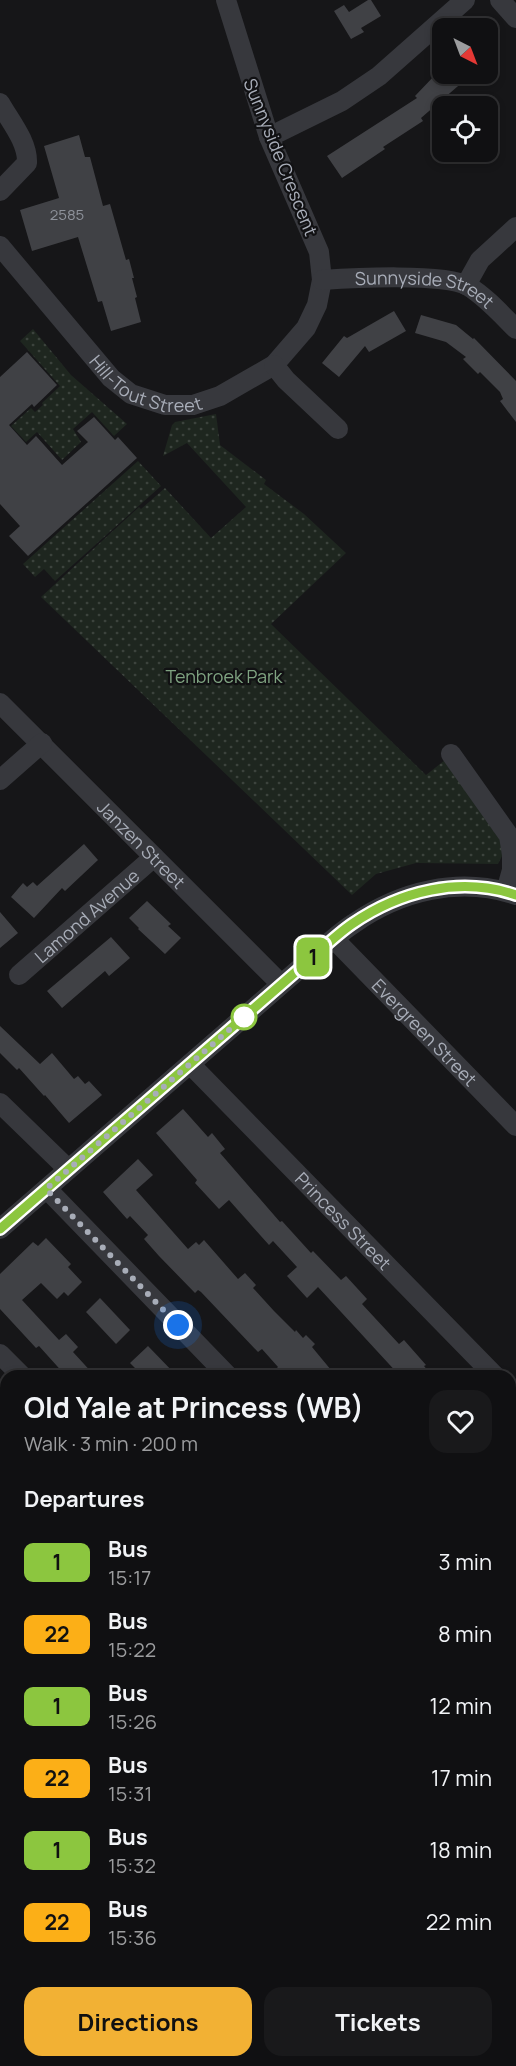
<!DOCTYPE html>
<html lang="en">
<head>
<meta charset="utf-8">
<style>
  :root { --surface:#101012; --page:#19191b; --text:#f1f3f6; --muted:#9c9d9f; --line:#303032; --accent:#f2b134 }
  body { margin:0; font-family:Manrope,sans-serif; background:var(--page); color:var(--text); height:100vh; display:flex; flex-direction:column; font-size:22px; white-space:nowrap }
  * { box-sizing:border-box; margin:0 }
  p { font-size:20px; color:var(--muted) }
  .icon { flex:none; width:33px; height:33px; fill:none; stroke:currentColor; stroke-width:2; stroke-linecap:round; stroke-linejoin:round }
  .map { position:relative; flex:1; overflow:hidden }
  .drawer { position:absolute; left:0px; top:1370px; width:516px; height:698px; display:flex; flex-direction:column; background:var(--surface); border-radius:18px 18px 0 0; box-shadow:0 3px 9px #0003,0 0 0 2px var(--line) }
  .drawer>* { flex:none }
  .badge { padding:0 12px; border-radius:9px; font-size:21px; line-height:39px }
  .needle { width:39px; rotate:138deg }
  .controls { position:absolute; left:432px; top:18px; display:grid; gap:12px }
  .controls a { display:grid; place-items:center; width:66px; height:66px; border-radius:12px; background:var(--surface); box-shadow:0 3px 9px #0003,0 0 0 2px var(--line); font-size:30px }
  .you { position:absolute; width:30px; height:30px; margin:-15px; border:4px solid #fff; border-radius:50%; background:#1a73e8; box-shadow:0 0 0 9px #1a73e833 }
  .map>.badge { position:absolute; translate:-50% -50%; box-shadow:0 0 0 3px #fff }
  h2 { padding:0 24px; font-size:22px; line-height:54px }
  .round { display:grid; place-items:center; flex:none; width:63px; height:63px; border-radius:18px; background:var(--page) }
  .head { display:flex; align-items:center; justify-content:space-between; height:102px; padding:0 24px }
  h1 { font-size:28px; font-weight:700; line-height:45px }
  .action { display:flex; gap:12px; margin-top:auto; padding:12px 24px }
  .action a { flex:1; height:69px; border-radius:18px; background:var(--accent); color:#111; font-size:24px; font-weight:700; line-height:69px; text-align:center }
  .action a+a { background:var(--page); color:var(--text) }
  ul { padding:0; list-style:none }
  li { display:flex; align-items:center; gap:18px; height:72px; padding:0 24px }
  li div { flex:1 }
  li b { display:block; font-size:22px }
  li em { font-style:normal }
  li .badge { min-width:66px; font-weight:700; text-align:center }
  .map>svg:first-child { display:block }
  .park { fill:url(#park-dots) }
  .building { fill:#404145 }
  .lines { fill:none; stroke-linecap:round; stroke-linejoin:round }
  .minor { stroke:#37383d; stroke-width:20 }
  .line-casing { stroke:#fff; stroke-width:14 }
  .line { stroke:#8cc63f; stroke-width:9 }
  .walk { stroke:#a8adb8; stroke-width:6; stroke-dasharray:0 10.8 }
  .stop-dot { fill:#fff; stroke:#8cc63f; stroke-width:3 }
  .labels { text-anchor:middle; dominant-baseline:central; stroke-width:4.5; stroke-linejoin:round; paint-order:stroke }
  .number-label { font-size:15px; fill:#8e929b }
  .street-label { font-size:18px; fill:#a8adb8; stroke:#111113 }
  .park-label { font-size:18px; fill:#7fa381; stroke:#111113 }
</style>
</head>
<body>
<div class="map">
<svg width="516" height="2066" viewBox="0 0 516 2066">
  <defs>
    <pattern id="park-dots" width="8" height="8" patternUnits="userSpaceOnUse" patternTransform="scale(1.5)"><rect width="8" height="8" fill="#1e261f"/><path d="M2 2h.1M6 6h.1" fill="none" stroke="#3c433d" stroke-width="1.8" stroke-linecap="round"/></pattern>
  </defs>
  <rect width="100%" height="100%" fill="#161618"/>
  <!-- park -->
  <path class="park" d="M33,329L71,375L127,424L114,436L92,412L73,429L81,442L62,460L37,432L26,442L11,426L31,408L35,412L43,405L42,403L60,386L20,341Z
    M216,414L220,445L266,480L264,484L304,514L346,553L271,624L426,775L445,760L502,843L503,854L498,864L416,863L376,874L352,895L41,597L139,507L141,509L165,488L211,538L246,507L187,443L163,456L172,425L175,422Z
    M138,461L161,486L55,581L44,569L35,577L23,564Z"/>
  <!-- building -->
  <path class="building" d="M368,0H371L381,16L361,28L364,32L351,39L334,11L344,5L349,12Z
    M436,74H472L421,118L423,121L383,147L385,149L342,178L327,156L417,98L415,96Z
    M79,135L85,157H90L103,206L110,204L126,260L129,259L134,278H132L137,297L135,298L141,322L111,331L102,301L98,302L78,237L32,251L20,210L59,198L44,146Z
    M394,311L406,331L369,352L365,346L339,377L322,363L344,336L347,338Z
    M421,315L456,325L473,339L474,338L516,381V422L500,401L503,399L500,392L480,372L478,374L463,359L466,357L446,342L415,333Z
    M27,352L57,385L34,407L32,404L9,425L27,445L36,436L62,465L88,442L77,431L94,417L115,440L118,437L137,458L28,556L9,536L20,526L0,504V377Z
    M84,844L98,860L65,891L62,888L34,918L11,897L23,883L27,887L33,882L37,886Z
    M147,901L171,924L168,926L181,938L165,954L138,929L139,928L129,918Z
    M0,912L18,933L0,948Z
    M111,937L130,958L109,976L105,971L62,1008L47,991Z
    M0,1026L40,1064L52,1053L74,1079L78,1076L85,1084L89,1081L102,1095L69,1123L45,1095L44,1096L19,1068L17,1070L0,1053Z
    M183,1109L208,1137L212,1133L225,1149L220,1153L280,1222L282,1221L311,1253L313,1251L341,1280L346,1276L367,1299L362,1304L399,1344L404,1340L426,1365L424,1366L432,1376H400L318,1287L307,1298L287,1276L297,1267L273,1241L269,1245L229,1200L219,1209L195,1183L197,1180L156,1133Z
    M138,1159L153,1175L136,1190L188,1249L196,1242L199,1245L204,1240L238,1279L245,1273L256,1285L253,1288L274,1311L295,1332L296,1330L303,1338L306,1335L315,1344L312,1347L336,1376H281L276,1369L278,1367L262,1349L258,1352L201,1292L198,1290L195,1293L159,1256L144,1239L148,1235L130,1216L127,1219L103,1192Z
    M46,1238L71,1264L68,1267L82,1282L68,1296L64,1292L57,1299L41,1283L22,1300L59,1340L66,1334L78,1347L73,1352L95,1376H66L39,1346L36,1348L0,1309V1274L33,1242L38,1246Z
    M100,1298L130,1330L116,1344L86,1312Z
    M148,1346L177,1376H143L130,1363Z"/>
  <g class="lines">
    <!-- minor -->
    <g class="minor">
      <path d="M500,0L516,18"/>
      <path d="M0,103C10,121 28,142 27,163L0,191"/>
      <path d="M269,137L342,101L379,76L465,0"/>
      <path id="s1" d="M0,246L111,378L131,394L165,405H193L220,396L274,365L306,328L317,305L322,280L319,252L269,137L226,0"/>
      <path id="s2" d="M322,280C351,278 445,273 468,286C486,297 501,314 516,329"/>
      <path d="M466,285L480,260L516,227"/>
      <path d="M274,365L286,380L338,429"/>
      <path id="s3" d="M0,703L281,984"/>
      <path d="M451,754L509,836L512,855V870L506,891"/>
      <path d="M0,780L42,743"/>
      <path id="s4" d="M334,939L516,1126"/>
      <path id="s5" d="M19,975L154,857"/>
      <path id="s6" d="M191,1065L495,1376"/>
      <path d="M0,1103L68,1169"/>
      <path d="M47,1189L228,1376"/>
      <path d="M0,1229L306,963C321,950 336,935 353,924C400,891 459,876 516,895"/>
      <path d="M0,1354L22,1376"/>
      <path d="M510,1391L516,1397"/>
      <path d="M0,1485L6,1479"/>
      <path d="M510,1662L516,1668"/>
      <path d="M0,1697L6,1703"/>
      <path d="M0,1981L6,1976"/>
      <path d="M178,2066L183,2061"/>
    </g>
  </g>
  <g class="lines">
    <defs>
      <path id="line" d="M0,1229L306,963C321,950 336,935 352,924C400,891 460,876 516,895"/>
    </defs>
    <!-- line casing -->
    <use href="#line" class="line-casing"/>
    <!-- line -->
    <use href="#line" class="line"/>
    <!-- walk -->
    <path class="walk" d="M178,1325L46,1189L244,1017"/>
  </g>
  <!-- markers -->
  <circle class="stop-dot" cx="244" cy="1017" r="12"/>
  <g class="labels">
    <!-- number labels -->
    <g class="number-label">
      <text x="67" y="214">2585</text>
    </g>
    <!-- street labels -->
    <g class="street-label">
      <text transform="translate(281 157) rotate(68)">Sunnyside Crescent</text>
      <text stroke="none"><textPath href="#s2" startOffset="105">Sunnyside Street</textPath></text>
      <text stroke="none"><textPath href="#s1" startOffset="208">Hill-Tout Street</textPath></text>
      <text stroke="none"><textPath href="#s3" startOffset="200">Janzen Street</textPath></text>
      <text stroke="none"><textPath href="#s5" startOffset="90">Lamond Avenue</textPath></text>
      <text stroke="none"><textPath href="#s4" startOffset="130">Evergreen Street</textPath></text>
      <text stroke="none"><textPath href="#s6" startOffset="218">Princess Street</textPath></text>
    </g>
    <!-- park labels -->
    <g class="park-label">
      <text x="224" y="676">Tenbroek Park</text>
    </g>
  </g>
</svg>
<div class="controls">
<a><svg class="needle" viewBox="-14 -14 28 28"><path d="M0-13l5 13h-10z" fill="#e53935"/><path d="M0 13l5-13h-10z" fill="#9c9d9f"/></svg></a>
<a><svg class="icon" aria-label="locate" viewBox="0 0 24 24"><circle cx="12" cy="12" r="6"/><path d="M12 2v4M12 18v4M2 12h4M18 12h4"/></svg></a>
</div>
<div class="you" style="left:178px;top:1325px"></div>
<b class="badge" style="left:313px;top:957px;background:#8cc63f;color:#111">1</b>
<section class="drawer">
<div class="head"><div><h1>Old Yale at Princess (WB)</h1><p>Walk · 3 min · 200 m</p></div><a class="round"><svg class="icon" aria-label="heart" viewBox="0 0 24 24"><path d="M12 20l-8-8c-3-5 5-10 8-4 3-6 11-1 8 4z"/></svg></a></div>
<h2>Departures</h2>
<ul>
<li><span class="badge" style="background:#8cc63f;color:#111">1</span><div><b>Bus</b><p>15:17</p></div><em>3 min</em></li>
<li><span class="badge" style="background:#fcaf17;color:#111">22</span><div><b>Bus</b><p>15:22</p></div><em>8 min</em></li>
<li><span class="badge" style="background:#8cc63f;color:#111">1</span><div><b>Bus</b><p>15:26</p></div><em>12 min</em></li>
<li><span class="badge" style="background:#fcaf17;color:#111">22</span><div><b>Bus</b><p>15:31</p></div><em>17 min</em></li>
<li><span class="badge" style="background:#8cc63f;color:#111">1</span><div><b>Bus</b><p>15:32</p></div><em>18 min</em></li>
<li><span class="badge" style="background:#fcaf17;color:#111">22</span><div><b>Bus</b><p>15:36</p></div><em>22 min</em></li>
</ul>
<div class="action"><a>Directions</a><a>Tickets</a></div>
</section>
</div>
</body>
</html>
